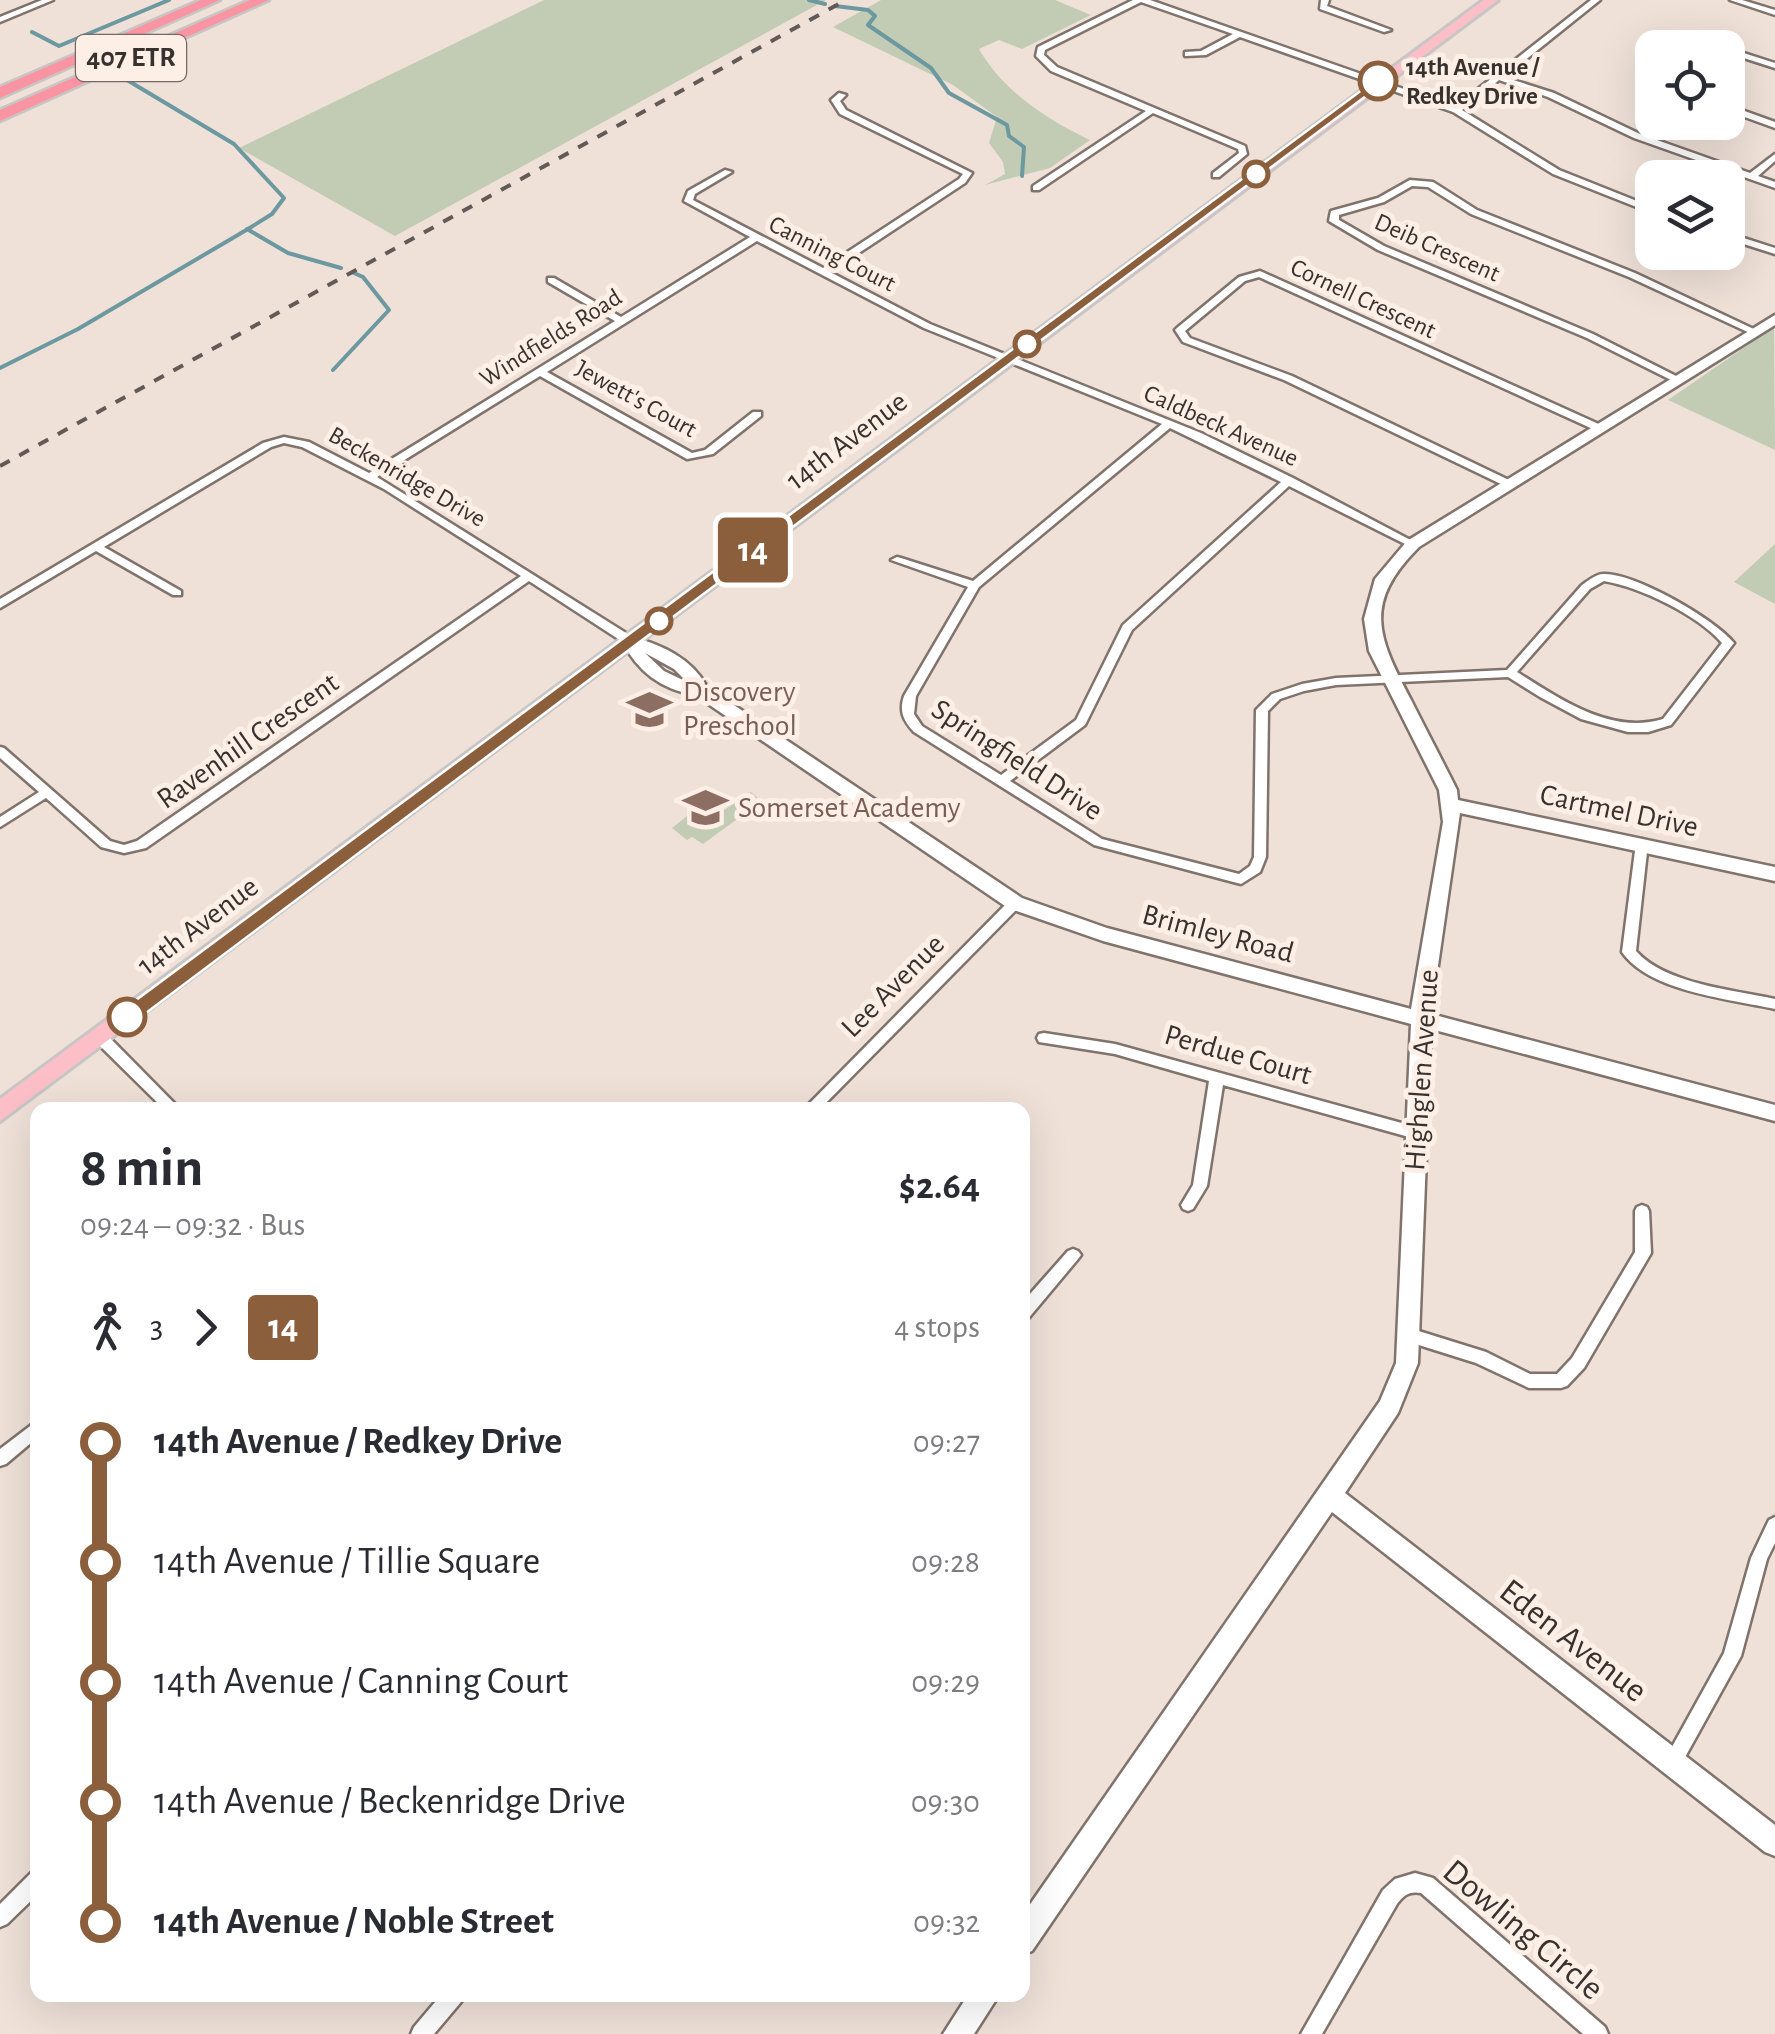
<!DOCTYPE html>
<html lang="en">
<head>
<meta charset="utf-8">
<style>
  :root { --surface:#fff; --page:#f2f2f3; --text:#2b2b33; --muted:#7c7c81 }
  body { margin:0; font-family:"Alegreya Sans",sans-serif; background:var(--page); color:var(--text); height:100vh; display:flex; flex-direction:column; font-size:38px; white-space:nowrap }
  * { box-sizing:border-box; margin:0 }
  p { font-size:32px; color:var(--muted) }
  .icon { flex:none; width:55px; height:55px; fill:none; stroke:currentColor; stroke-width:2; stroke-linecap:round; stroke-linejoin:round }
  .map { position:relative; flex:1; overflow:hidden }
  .details { position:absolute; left:30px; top:1102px; width:1000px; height:900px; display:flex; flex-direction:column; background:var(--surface); border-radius:20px; box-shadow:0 10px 40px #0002 }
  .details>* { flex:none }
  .badge { padding:0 20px; border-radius:8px; font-size:35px; line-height:65px }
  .fabs { position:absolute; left:1635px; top:30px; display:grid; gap:20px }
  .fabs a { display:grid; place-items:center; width:110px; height:110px; border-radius:20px; background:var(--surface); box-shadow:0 10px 40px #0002; font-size:50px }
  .map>.badge { position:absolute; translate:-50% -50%; box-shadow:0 0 0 5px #fff }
  .legs { display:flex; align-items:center; gap:15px; height:110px; padding:0 50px; font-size:32px }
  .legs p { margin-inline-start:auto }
  .summary { display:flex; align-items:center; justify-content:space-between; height:170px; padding:0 50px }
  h1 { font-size:55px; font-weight:700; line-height:75px }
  ul { padding:0 50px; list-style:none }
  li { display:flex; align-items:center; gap:35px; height:120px; font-size:38px }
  li i { display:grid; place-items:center; width:15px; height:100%; margin:0 12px; background:currentColor }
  li i::after { content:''; width:25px; height:25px; margin:-12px; border:8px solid; border-radius:50%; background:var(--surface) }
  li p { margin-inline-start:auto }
  li:first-child i { background:linear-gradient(#0000 50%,currentColor 0) }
  li:last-child i { background:linear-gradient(currentColor 50%,#0000 0) }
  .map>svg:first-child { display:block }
  .green { fill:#c2ccb5 }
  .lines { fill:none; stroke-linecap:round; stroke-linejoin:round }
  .stream { stroke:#6c98a0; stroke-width:4 }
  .street-casing { stroke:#80736c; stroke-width:5 }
  .secondary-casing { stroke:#80736c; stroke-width:5 }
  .primary-casing { stroke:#c7c6c5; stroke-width:6 }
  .highway-casing { stroke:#c7c6c5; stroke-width:5 }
  .street { fill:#fff; fill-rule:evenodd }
  .secondary { fill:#fff; fill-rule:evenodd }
  .primary { fill:#fcbfc8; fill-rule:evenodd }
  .highway { fill:#fa94a3; fill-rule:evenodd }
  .rail { stroke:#625a56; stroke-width:4; stroke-dasharray:11 11; stroke-linecap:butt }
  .line-1 { fill:#8b5e3c; stroke:#fff; stroke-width:2.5 }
  .stop-1-dot { fill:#fff; stroke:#8b5e3c; stroke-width:5 }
  .labels { text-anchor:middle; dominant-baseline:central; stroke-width:10; stroke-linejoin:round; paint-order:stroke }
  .far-stop-label { font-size:25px; font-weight:bold; fill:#38322f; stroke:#fdeee6; text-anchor:start }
  .far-street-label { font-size:25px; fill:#38322f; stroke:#fdeee6 }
  .shield { fill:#fdeee6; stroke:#736a66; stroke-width:2.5 }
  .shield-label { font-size:28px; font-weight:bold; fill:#38322f }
  .street-label { font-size:30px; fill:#38322f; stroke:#fdeee6 }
  .education-label { font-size:30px; fill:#785e54; stroke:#fdeee6; text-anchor:start }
  .near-street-label { font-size:35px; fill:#38322f; stroke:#fdeee6 }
</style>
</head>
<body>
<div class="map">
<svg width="1775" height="2034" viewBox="0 0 1775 2034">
  <rect width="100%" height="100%" fill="#efe1d8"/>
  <!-- green -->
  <path class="green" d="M544,0H826L395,236L239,148Z
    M881,0H1055L1091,15L1022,49L999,40L979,49C1003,91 1047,120 1090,140L1050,168L985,185L1005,174L1003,162L989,143L997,117L953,85L833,27Z
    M1774,327L1775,450L1668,400Z
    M1775,544V604L1734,582Z
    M751,792L772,810L761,815L751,809L703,844L692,837L687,840L672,828L706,801L721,812Z"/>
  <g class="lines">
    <!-- stream -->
    <path class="stream" d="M809,0L825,4
      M835,6L868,10L875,16L868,25L931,68L949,93L1007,125L1009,136L1024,147L1022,176
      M32,32L59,46L169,0
      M247,229L288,253L341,268
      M0,368L78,329L248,229L272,214L284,198L234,144L127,80
      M333,370L389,310L363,277L354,273"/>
    <defs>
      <path id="street" d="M42,0H53L0,22V17Z
        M1133,0H1150L1455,107L1591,0H1600L1504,77L1554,93L1640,134L1750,173L1775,154V161L1758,176L1775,182V188L1634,138L1548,97L1499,80L1462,110L1559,170L1652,207V213L1649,212L1553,174L1453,112L1240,37L1206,55L1185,56V52L1201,51L1233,34L1141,2L1045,50L1044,55L1057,67L1245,146L1247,154L1219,177H1213V173L1239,153L1238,149L1153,113L1039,190H1033V186L1146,111L1051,71L1036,56L1038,47Z
        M1321,0H1329L1327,6L1391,30L1384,32L1320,9Z
        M1730,0H1742L1775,10V15Z
        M1682,39H1685L1725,48H1706L1687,44L1683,48H1674Z
        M1728,48L1775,63V68L1728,53Z
        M1649,66H1652V79L1644,75Z
        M839,93L846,95L840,101L846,110L972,173L965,183L830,272L930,324L1201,433L1293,478L1418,544L1417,546H1409L1289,486L1132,630L1085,725L1010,781L1102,839L1239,874L1250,866L1254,857L1256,710L1272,694L1302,684L1336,678L1507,670L1582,585C1588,581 1596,574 1603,574C1633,572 1715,619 1734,643L1671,725L1648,732H1628L1581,719L1540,697L1508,677L1336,685L1304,691L1280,699L1268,711L1266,857L1260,872L1241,884L1094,845L914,732C903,720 899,711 904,696L968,587L891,560L897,557L901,558L973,581L1162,424L924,328L757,241L547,372L692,453L705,450L753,412H761V416L713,454L687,459L540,376L377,477L634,638V644H626L529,581L146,848L124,853L101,847L46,798L0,827V817L39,792L0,758V747L4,748L110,841L124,845L137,841L521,576L384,489L302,447L284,443L271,447L104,547L181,591V595H173L96,551L0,608V599L263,443L284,437L309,442L369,473L615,321L548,282V278H554L621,317L750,237L684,201L688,191L725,170L732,172L695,194L693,200L823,268L959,179L963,174L840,114L831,100ZM1170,428L1281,482L1123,625L1076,720L1001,775L922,726L914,714L916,696L979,587ZM1604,581C1640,587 1698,615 1722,643L1663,719C1611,735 1560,699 1517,672L1590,589Z
        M1728,105L1775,122V128L1728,111Z
        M1410,180L1433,182L1477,210L1635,273L1760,332L1752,334L1629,277L1471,214L1428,187L1412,186L1384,202L1339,215V220L1384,246L1593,334L1684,380L1675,382L1587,338L1378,250L1329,221L1331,211L1378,198Z
        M1728,233L1775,248V254L1728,239Z
        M1260,271L1603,426L1604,428L1603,430H1595L1259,277L1245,281L1185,331L1190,338L1292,376L1511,481V485H1503L1284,380L1183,342L1175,330L1177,328L1239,277Z
        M1642,839L1648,843L1636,951C1665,984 1734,990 1775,999V1009C1730,999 1650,992 1622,952L1636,843Z
        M1015,898L1020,900L1022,903L1020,906L819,1110H803L1010,900Z
        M100,1032L105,1033L181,1110H165L95,1041L93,1037L95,1033Z
        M1044,1033L1115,1044L1416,1127L1421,1129L1423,1133L1421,1137L1416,1139L1223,1085L1207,1186L1193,1209L1188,1211L1183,1209L1181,1205L1193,1185L1209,1081L1115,1054L1039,1042L1037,1038L1039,1034Z
        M1642,1205L1647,1207L1649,1211L1651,1253L1584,1368L1567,1386L1561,1388H1529L1476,1363L1403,1340L1401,1335L1403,1330L1409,1328L1486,1352L1530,1374H1557L1572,1358L1635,1252V1211L1637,1207Z
        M1073,1249L1078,1251L1081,1255L1078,1259L1027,1320L1022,1321V1303L1068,1251Z
        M38,1420V1437L6,1464L0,1466V1449Z
        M1775,1517V1543L1767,1559L1741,1656L1679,1768L1673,1771L1667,1768L1664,1762L1667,1756L1724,1653L1751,1558L1769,1520Z
        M38,1871V1894L7,1924L0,1927V1904L31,1873Z
        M1415,1873L1433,1878L1605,2027L1608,2034H1583L1421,1893C1409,1891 1404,1895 1397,1904L1322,2034H1301L1383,1890L1395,1879Z
        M441,1995H464L461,2002L434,2034H411L414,2027Z"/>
      <path id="secondary" d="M1775,315V325L1419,547C1362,604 1378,637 1411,700C1426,730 1442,760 1457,790L1458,800L1775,867V881L1460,813L1431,1014L1775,1105V1121L1431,1029L1418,1363L1398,1413L1345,1493L1775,1825V1856L1765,1852L1332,1512L1032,1951L1022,1955V1916L1380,1401L1396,1363L1411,1024L1103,941L1008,908L695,695C661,689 638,672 622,641L630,636C661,645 691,657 707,687L1022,898L1107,928L1411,1009L1443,822L1439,790L1369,651L1364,619L1375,579L1407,541ZM645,653L674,669L687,682L664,671Z
        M968,1995H999L974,2034H943Z"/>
      <path id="primary" d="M1484,0H1498L0,1121V1099Z"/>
      <path id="highway" d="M201,0H220L0,98V87Z
        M250,0H269L0,121V110Z"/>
    </defs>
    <!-- street casing -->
    <use href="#street" class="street-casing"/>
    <!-- secondary casing -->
    <use href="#secondary" class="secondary-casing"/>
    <!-- primary casing -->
    <use href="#primary" class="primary-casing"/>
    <!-- highway casing -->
    <use href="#highway" class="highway-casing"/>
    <!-- street -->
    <use href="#street" class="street"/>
    <!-- secondary -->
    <use href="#secondary" class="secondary"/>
    <!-- primary -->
    <use href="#primary" class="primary"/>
    <!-- highway -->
    <use href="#highway" class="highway"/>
    <!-- rail -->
    <path class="rail" d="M0,466L846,0"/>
  </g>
  <!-- line-1 -->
  <path class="line-1" d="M1378,78L1382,84L134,1022H120V1012Z"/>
  <!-- icons -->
  <defs>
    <symbol id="school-bare" viewBox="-9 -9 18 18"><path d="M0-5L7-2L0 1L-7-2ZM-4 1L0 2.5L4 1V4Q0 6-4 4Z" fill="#8d6e63" stroke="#fdeee6" stroke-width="2.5" paint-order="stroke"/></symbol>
  </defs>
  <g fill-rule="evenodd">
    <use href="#school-bare" x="618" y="678" width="63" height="63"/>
    <use href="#school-bare" x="674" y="776" width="63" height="63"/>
  </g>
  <!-- markers -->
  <g class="stop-1-dot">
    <circle cx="1378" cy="81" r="18"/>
    <circle cx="1256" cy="174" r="12"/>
    <circle cx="1027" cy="344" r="12"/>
    <circle cx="659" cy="621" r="12"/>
    <circle cx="127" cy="1017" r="18"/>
  </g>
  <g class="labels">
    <!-- far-stop labels -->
    <g class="far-stop-label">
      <text x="1406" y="67">14th Avenue /<tspan x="1406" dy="29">Redkey Drive</tspan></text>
    </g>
    <!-- far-street labels -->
    <g class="far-street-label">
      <text transform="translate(1437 248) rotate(24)">Deib Crescent</text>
      <text transform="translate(832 254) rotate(27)">Canning Court</text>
      <text transform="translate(1363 299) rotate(25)">Cornell Crescent</text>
      <text transform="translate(551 338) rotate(-32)">Windfields Road</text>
      <text transform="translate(636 399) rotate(29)">Jewett's Court</text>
      <text transform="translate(1221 426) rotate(24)">Caldbeck Avenue</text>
      <text transform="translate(407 477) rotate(30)">Beckenridge Drive</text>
    </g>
    <!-- shield labels -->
    <rect class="shield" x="76" y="35" width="110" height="46" rx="8"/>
    <g class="shield-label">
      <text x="131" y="58">407 ETR</text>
    </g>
    <!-- street labels -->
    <g class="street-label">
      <text transform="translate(847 441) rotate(-37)">14th Avenue</text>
      <text transform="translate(248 741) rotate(-35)">Ravenhill Crescent</text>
      <text transform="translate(1017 760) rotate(33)">Springfield Drive</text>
      <text transform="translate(1619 811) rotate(12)">Cartmel Drive</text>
      <text transform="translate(198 926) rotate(-37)">14th Avenue</text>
      <text transform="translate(1218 934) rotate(15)">Brimley Road</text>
      <text transform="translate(893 986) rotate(-45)">Lee Avenue</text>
      <text transform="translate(1238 1055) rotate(16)">Perdue Court</text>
      <text transform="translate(1422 1070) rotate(-86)">Highglen Avenue</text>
    </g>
    <!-- education labels -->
    <g class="education-label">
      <text x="683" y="692">Discovery<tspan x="683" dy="34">Preschool</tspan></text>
      <text x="738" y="808">Somerset Academy</text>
    </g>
    <!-- near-street labels -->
    <g class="near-street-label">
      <text transform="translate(1573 1641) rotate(38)">Eden Avenue</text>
      <text transform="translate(1523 1930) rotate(40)">Dowling Circle</text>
    </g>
  </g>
</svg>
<div class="fabs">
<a><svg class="icon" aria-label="locate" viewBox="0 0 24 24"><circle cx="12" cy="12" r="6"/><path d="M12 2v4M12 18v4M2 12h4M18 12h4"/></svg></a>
<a><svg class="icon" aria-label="layers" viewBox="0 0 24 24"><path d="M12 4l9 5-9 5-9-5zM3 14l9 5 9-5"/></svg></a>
</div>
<b class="badge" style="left:753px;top:550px;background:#8b5e3c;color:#fff">14</b>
<section class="details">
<div class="summary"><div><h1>8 min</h1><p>09:24 – 09:32 · Bus</p></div><b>$2.64</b></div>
<div class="legs"><svg class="icon" aria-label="walk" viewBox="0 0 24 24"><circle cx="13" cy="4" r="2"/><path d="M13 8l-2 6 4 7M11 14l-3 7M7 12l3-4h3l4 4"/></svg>3<svg class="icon" aria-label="forward" viewBox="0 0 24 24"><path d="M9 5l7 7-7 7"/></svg><b class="badge" style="background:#8b5e3c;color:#fff">14</b><p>4 stops</p></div>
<ul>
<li><i style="color:#8b5e3c"></i><b>14th Avenue / Redkey Drive</b><p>09:27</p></li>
<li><i style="color:#8b5e3c"></i><span>14th Avenue / Tillie Square</span><p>09:28</p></li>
<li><i style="color:#8b5e3c"></i><span>14th Avenue / Canning Court</span><p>09:29</p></li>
<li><i style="color:#8b5e3c"></i><span>14th Avenue / Beckenridge Drive</span><p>09:30</p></li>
<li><i style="color:#8b5e3c"></i><b>14th Avenue / Noble Street</b><p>09:32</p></li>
</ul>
</section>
</div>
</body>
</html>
